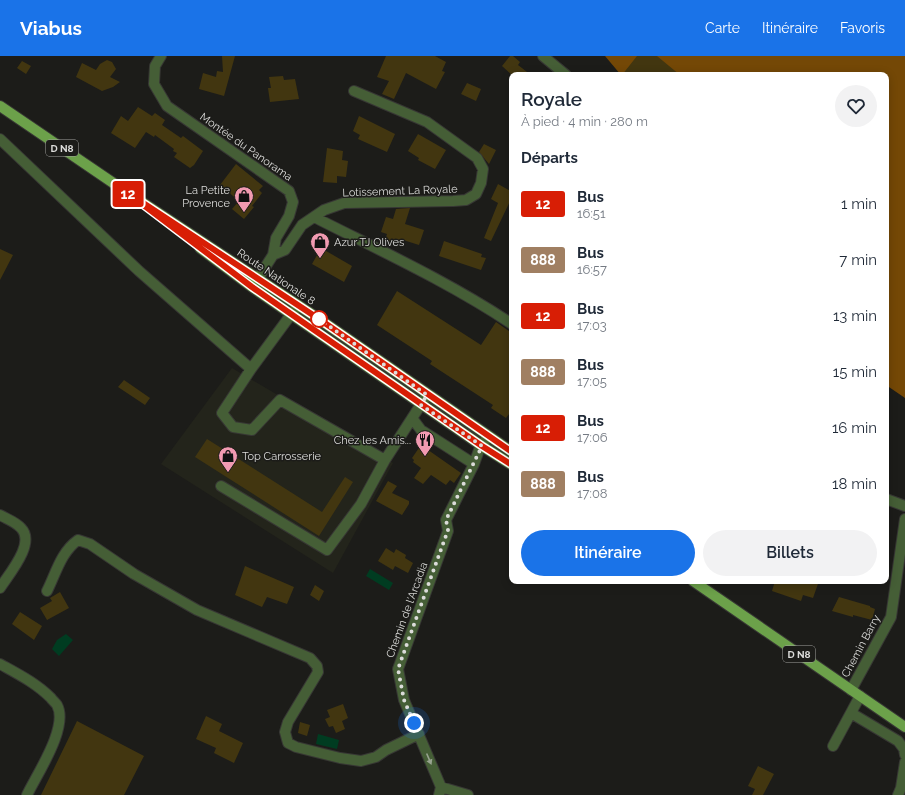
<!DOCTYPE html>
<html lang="fr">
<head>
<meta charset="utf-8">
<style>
  :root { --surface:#fff; --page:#f2f2f3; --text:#1f2937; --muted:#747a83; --accent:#1a73e8 }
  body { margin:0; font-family:Raleway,sans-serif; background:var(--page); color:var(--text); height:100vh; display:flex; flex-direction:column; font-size:15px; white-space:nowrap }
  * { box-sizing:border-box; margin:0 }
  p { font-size:13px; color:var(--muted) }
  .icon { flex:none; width:22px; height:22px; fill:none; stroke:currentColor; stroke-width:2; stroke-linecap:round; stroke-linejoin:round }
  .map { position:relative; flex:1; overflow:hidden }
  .panel { position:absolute; left:509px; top:16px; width:380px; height:512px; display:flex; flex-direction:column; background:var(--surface); border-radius:8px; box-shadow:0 2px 10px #0003 }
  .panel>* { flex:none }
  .badge { padding:0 8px; border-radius:3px; font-size:14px; line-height:26px }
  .you { position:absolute; width:20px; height:20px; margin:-10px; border:3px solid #fff; border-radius:50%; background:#1a73e8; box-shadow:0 0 0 6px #1a73e833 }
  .map>.badge { position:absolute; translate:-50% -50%; box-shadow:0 0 0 2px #fff }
  h2 { padding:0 12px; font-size:15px; line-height:36px }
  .round { display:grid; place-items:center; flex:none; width:42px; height:42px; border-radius:21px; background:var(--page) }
  .summary { display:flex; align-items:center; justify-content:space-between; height:68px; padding:0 12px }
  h1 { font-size:19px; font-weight:600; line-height:30px }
  .button { display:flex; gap:8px; margin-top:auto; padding:8px 12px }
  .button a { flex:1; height:46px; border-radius:24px; background:var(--accent); color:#fff; font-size:16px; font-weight:600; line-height:46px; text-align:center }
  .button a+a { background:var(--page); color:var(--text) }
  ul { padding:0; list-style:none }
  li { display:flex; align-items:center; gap:12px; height:56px; padding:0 12px }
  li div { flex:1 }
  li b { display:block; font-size:15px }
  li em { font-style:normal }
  li .badge { min-width:44px; font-weight:700; text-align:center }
  header { display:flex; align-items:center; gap:24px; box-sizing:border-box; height:56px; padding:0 20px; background:var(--accent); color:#fff }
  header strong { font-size:19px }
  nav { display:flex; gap:22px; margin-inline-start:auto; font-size:14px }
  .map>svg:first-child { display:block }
  .built { fill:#23241b }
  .forest { fill:#744806 }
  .water { fill:#003c21 }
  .building { fill:#423610 }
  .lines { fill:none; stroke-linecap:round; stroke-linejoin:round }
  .minor-casing { stroke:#373734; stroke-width:12 }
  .major-casing { stroke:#373734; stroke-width:12 }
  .minor { stroke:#455e36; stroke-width:10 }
  .major { stroke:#6ca14a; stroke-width:10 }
  .oneway { fill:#98a390 }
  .line-casing { stroke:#fff; stroke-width:9 }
  .line { stroke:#d81e05; stroke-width:6 }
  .walk { stroke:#dcdcda; stroke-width:4; stroke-dasharray:0 7.2 }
  .stop-dot { fill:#fff; stroke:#d81e05; stroke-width:2 }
  .labels { text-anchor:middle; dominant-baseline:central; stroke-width:3; stroke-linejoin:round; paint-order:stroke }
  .shield { fill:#1c1c19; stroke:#a2a2a0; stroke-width:1 }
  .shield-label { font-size:10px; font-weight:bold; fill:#dcdcda }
  .street-label { font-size:11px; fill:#dcdcda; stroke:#1c1c19 }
  .poi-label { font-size:11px; fill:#dcdcda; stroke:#1c1c19; text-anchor:end }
</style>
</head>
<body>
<header>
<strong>Viabus</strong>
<nav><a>Carte</a><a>Itinéraire</a><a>Favoris</a></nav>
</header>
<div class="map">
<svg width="905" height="739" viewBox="0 0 905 739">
  <rect width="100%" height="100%" fill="#1c1c19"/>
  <!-- built -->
  <path class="built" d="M232,312L393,407L333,517L161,408Z"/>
  <!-- forest -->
  <path class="forest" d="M605,0H905V342L886,329V19H621Z"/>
  <!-- water -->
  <path class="water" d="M370,513L393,527L389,534L366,520Z
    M66,578L73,584L59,600L52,593L57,584Z
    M318,678L339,684L337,693L316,688Z"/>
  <!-- building -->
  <path class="building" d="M222,0H235L224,40L199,33L203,17L216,21L217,15L223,16Z
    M386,0H435L446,6L442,15L445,16L436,33L406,17L394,43L382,38L389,25L377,21Z
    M510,0H513L520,6L518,9L531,19H512L502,10Z
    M637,0H657L680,19H622Z
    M107,4L112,6L116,13L110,21L120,26L113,31L102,35L76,21L82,7L96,14L100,8Z
    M22,5L31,10L26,18L17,12Z
    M283,20L284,24L295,23L299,43L270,46L268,32H271L269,21Z
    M467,27L481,33L476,45L461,38Z
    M138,51L152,60L155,57L165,64L162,69L181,82L183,80L203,95L194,109L190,112L174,101L177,97L173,95L174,93L155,79L154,81L146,76L135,92L111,77L121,60L128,65Z
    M359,60L395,78L387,96L358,83L360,79L353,75Z
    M418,78L446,94L435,113L418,104L419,102L408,95Z
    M484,88L496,94L489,108L479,96Z
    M327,92L343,95L342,104L348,105L346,121L337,120V127L323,126Z
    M236,108L263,130L259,134L262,137L252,150L254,151L244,163L232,153L239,145L220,129Z
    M498,128L512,136V141L491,185L484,182L498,147L491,143Z
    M410,152L405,168L424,174L419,189L400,183L398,189L385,184L387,178L381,176L386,161L393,163L396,153Z
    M444,185L482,198L481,201L486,202L481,214L439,200Z
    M321,192L352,210L344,226L312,208Z
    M0,193L13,199L0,224Z
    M397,235L481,289L496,266L512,277V354L506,362L491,352L493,349L430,308L432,305L377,269Z
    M124,324L150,342L145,349L118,331Z
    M207,383L322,456L345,421L353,426L319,480L195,401Z
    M421,389L461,417L454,427L450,424L446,429L431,419L423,428L414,422L421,412L413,406L414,404L412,402Z
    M388,425L397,430L392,437L409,445V448L402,459L376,445Z
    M386,492L394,497L396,493L406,499L405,502L413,507L408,517L395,510L393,514L378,505Z
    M245,510L294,531L287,548L267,541L262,551L235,539Z
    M775,525H819L813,542L803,539L801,545L772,535Z
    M315,529L324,535L319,545L310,539Z
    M60,536L69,552L47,564L40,552L52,545L50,542Z
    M839,541L870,550V551L875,553L872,564L853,559V561L832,555Z
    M20,556L42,570L34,584L12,568Z
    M343,648L348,662L342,665L345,673L336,677L333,670L329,671L325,663L330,661L327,654Z
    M206,660L222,668L219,675L243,687L234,707L214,697L216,692L196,683Z
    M77,665L144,700L124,739H41Z
    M300,666L310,669L307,680L298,677Z
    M758,710L774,718L763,739H752L755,733L748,730Z"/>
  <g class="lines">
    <defs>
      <path id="minor" d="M161,0L155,10L154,28L167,50L289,135L293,146L289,160L276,182L273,199L253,230
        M543,0L566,19
        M0,83L139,215L251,313
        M314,161C381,195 449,226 512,268
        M273,199L285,194L302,169L324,154L344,147L453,145L466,144L476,138L481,127L483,113L477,102L427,66L354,35
        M298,249L251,313L222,357L233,371L252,374L280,344L385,404L427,339
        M412,362L421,374L474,408
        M221,430L327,494L361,448L385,404
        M886,443L905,450
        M0,459C7,463 16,466 21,472C36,487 9,518 0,532
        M47,535C56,517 61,496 78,484L90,488L134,518L197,554L310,602L317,610L318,616L288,666L285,676L288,687L296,691L340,702L361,705L376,701L386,694L419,678
        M0,608C18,618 36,627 51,642C52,644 56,647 57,649C69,671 37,718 27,739
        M851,634L891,561L905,463
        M851,657L898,685L904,693L905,699
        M833,690L860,640
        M441,731L468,739
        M439,739L441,731L404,644L398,613L448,475L446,464L474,408L479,394L488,380
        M898,739L901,732L905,706"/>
      <path id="major" d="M0,50L125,135L319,263L512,396
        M200,192L252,231L482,390L512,409
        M693,525L905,671"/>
    </defs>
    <!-- minor casing -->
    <use href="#minor" class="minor-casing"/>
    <!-- major casing -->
    <use href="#major" class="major-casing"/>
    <!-- minor -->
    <use href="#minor" class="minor"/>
    <!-- major -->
    <use href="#major" class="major"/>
  </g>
  <!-- one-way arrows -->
  <defs><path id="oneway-solid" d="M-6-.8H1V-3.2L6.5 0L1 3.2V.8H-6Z"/></defs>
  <use class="oneway" href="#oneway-solid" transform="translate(429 703) rotate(67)"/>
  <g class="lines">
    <defs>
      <path id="line" d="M512,396L319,263L125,135L252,231L482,390L512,409"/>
    </defs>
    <!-- line casing -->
    <use href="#line" class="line-casing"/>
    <!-- line -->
    <use href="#line" class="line"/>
    <!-- walk -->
    <path class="walk" d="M319,263L427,339L421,349L482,390L446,464L448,474L398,613L404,644L414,667"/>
  </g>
  <!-- icons -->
  <defs>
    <symbol id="shop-pin" viewBox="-11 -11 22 30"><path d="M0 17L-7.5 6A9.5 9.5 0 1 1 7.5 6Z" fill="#f19ab1" stroke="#1c1c19"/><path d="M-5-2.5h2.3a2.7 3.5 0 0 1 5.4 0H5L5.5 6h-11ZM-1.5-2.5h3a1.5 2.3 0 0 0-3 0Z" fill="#111"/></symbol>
    <symbol id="restaurant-pin" viewBox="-11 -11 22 30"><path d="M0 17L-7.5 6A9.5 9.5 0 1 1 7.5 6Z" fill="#f19ab1" stroke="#1c1c19"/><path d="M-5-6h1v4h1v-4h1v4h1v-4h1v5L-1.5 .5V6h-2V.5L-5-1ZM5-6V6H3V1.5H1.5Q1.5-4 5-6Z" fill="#111"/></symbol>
  </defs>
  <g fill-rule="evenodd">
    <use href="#shop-pin" x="233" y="129" width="22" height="30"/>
    <use href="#shop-pin" x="309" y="175" width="22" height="30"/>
    <use href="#restaurant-pin" x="414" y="373" width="22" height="30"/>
    <use href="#shop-pin" x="217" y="389" width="22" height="30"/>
  </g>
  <!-- markers -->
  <circle class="stop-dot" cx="319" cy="263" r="8"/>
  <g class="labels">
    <!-- shield labels -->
    <g class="shield">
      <rect x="46" y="84" width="32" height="16" rx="3"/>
      <rect x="783" y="590" width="32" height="16" rx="3"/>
    </g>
    <g class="shield-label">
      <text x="62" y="92">D N8</text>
      <text x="799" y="598">D N8</text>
    </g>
    <!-- street labels -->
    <g class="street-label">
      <text transform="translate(246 91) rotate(35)">Montée du Panorama</text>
      <text transform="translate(400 135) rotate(-2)">Lotissement La Royale</text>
      <text transform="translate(276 221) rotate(34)">Route Nationale 8</text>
      <text transform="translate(407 554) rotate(-70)">Chemin de l'Arcadia</text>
      <text transform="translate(861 590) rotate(-62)">Chemin Barry</text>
    </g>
    <!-- poi labels -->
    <g class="poi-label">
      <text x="230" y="134">La Petite<tspan x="230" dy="13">Provence</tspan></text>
      <text x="334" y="186" text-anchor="start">Azur TJ Olives</text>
      <text x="411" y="384">Chez les Amis...</text>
      <text x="242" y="400" text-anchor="start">Top Carrosserie</text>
    </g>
  </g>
</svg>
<div class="you" style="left:414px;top:667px"></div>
<b class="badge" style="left:128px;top:138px;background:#d81e05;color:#fff">12</b>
<section class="panel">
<div class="summary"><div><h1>Royale</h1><p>À pied · 4 min · 280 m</p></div><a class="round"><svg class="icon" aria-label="heart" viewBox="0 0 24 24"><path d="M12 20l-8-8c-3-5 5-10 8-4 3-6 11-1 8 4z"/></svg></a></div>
<h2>Départs</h2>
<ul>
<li><span class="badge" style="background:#d81e05;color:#fff">12</span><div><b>Bus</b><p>16:51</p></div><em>1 min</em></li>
<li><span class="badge" style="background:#a07f62;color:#fff">888</span><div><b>Bus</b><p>16:57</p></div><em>7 min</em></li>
<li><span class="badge" style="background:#d81e05;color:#fff">12</span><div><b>Bus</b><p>17:03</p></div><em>13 min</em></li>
<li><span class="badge" style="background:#a07f62;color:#fff">888</span><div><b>Bus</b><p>17:05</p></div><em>15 min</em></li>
<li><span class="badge" style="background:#d81e05;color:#fff">12</span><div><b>Bus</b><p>17:06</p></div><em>16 min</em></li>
<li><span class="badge" style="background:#a07f62;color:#fff">888</span><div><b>Bus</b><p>17:08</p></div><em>18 min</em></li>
</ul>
<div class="button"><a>Itinéraire</a><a>Billets</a></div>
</section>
</div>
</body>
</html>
